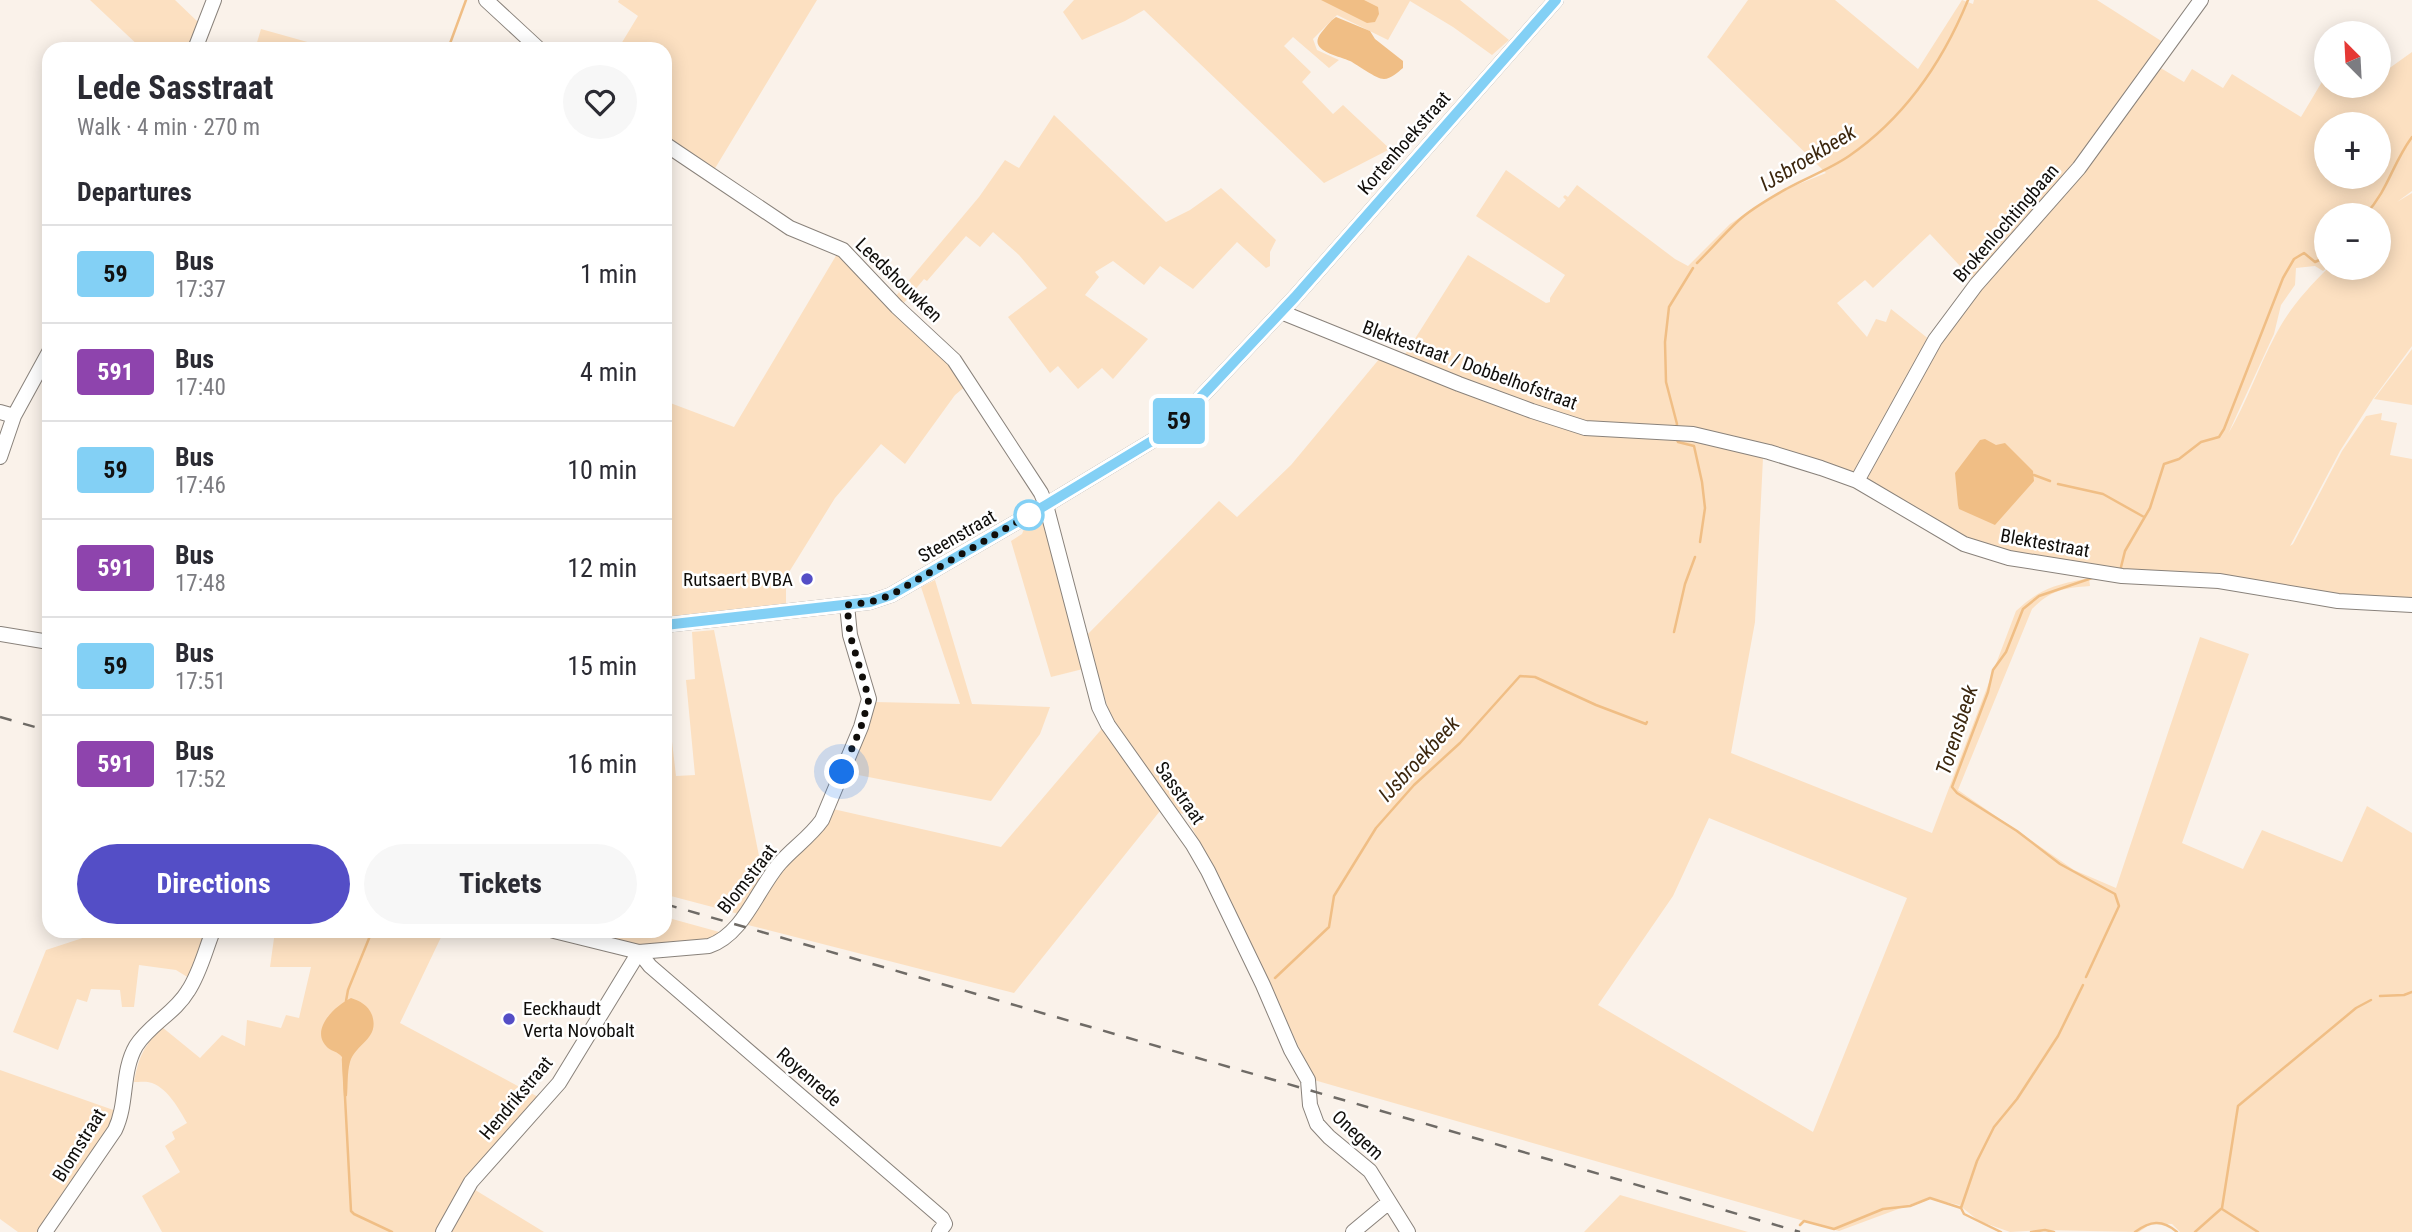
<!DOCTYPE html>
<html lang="en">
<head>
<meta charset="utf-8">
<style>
  :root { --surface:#fff; --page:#f7f7f7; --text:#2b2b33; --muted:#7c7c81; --line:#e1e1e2; --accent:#544ec6 }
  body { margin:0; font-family:"Roboto Condensed",sans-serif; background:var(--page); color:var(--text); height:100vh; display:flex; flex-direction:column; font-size:26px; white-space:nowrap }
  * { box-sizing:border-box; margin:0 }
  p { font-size:23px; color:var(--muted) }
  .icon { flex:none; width:38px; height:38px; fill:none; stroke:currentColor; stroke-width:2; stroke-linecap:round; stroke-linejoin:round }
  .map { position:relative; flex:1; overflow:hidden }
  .details { position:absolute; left:42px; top:42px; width:630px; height:896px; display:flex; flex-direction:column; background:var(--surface); border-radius:21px; box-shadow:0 4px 18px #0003 }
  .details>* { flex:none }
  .badge { padding:0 14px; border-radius:5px; font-size:24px; line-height:46px }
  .needle { width:46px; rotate:336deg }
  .tools { position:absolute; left:2314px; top:21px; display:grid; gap:14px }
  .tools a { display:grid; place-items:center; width:77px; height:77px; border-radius:50%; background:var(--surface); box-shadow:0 4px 18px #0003; font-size:35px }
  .you { position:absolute; width:35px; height:35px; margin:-18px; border:5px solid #fff; border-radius:50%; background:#1a73e8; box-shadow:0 0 0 10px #1a73e833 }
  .map>.badge { position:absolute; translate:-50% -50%; box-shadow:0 0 0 4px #fff }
  h2 { padding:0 35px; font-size:26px; line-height:63px }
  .round { display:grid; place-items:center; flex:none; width:74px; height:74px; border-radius:37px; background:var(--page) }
  .overview { display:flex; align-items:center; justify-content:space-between; height:119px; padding:0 35px }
  h1 { font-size:33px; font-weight:700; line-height:52px }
  .action { display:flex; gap:14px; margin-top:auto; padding:14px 35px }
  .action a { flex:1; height:80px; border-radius:42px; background:var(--accent); color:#fff; font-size:28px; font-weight:700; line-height:80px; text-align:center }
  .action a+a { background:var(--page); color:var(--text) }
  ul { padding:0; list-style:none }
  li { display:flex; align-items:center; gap:21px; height:98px; padding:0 35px; border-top:2px solid var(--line) }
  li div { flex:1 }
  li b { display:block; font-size:26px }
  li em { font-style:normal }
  li .badge { min-width:77px; font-weight:700; text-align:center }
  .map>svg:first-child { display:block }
  .green { fill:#fce0c1; fill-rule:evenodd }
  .water { fill:#f0be85 }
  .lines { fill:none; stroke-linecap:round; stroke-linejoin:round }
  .stream { stroke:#f0be85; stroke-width:2.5 }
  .minor-casing { stroke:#89827b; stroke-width:16 }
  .minor { stroke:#fff; stroke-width:14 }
  .rail { stroke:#6f6b66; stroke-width:2.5; stroke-dasharray:12 12; stroke-linecap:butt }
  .line-casing { stroke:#fff; stroke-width:16 }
  .line { stroke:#83d0f5; stroke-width:10 }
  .walk { stroke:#100e0b; stroke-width:7; stroke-dasharray:0 12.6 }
  .stop-dot { fill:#fff; stroke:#83d0f5; stroke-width:3.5 }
  .poi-dot { fill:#544ec6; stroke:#fff; stroke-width:2.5 }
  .labels { text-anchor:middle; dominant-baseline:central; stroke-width:5; stroke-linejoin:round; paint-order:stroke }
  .street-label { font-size:19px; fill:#100e0b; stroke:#fff }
  .poi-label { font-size:19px; fill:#100e0b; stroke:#fff; text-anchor:end }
  .water-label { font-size:21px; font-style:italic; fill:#3c270e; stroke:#fff }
</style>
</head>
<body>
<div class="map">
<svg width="2412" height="1232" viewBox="0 0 2412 1232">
  <rect width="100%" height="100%" fill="#faf2ea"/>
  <!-- green -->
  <path class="green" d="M90,0H175L198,22L188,49H142Z
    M619,0H817L714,170L665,136V49H618L638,16L618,2Z
    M1074,0H1460L1509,40L1492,55L1453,27L1410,1L1388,40L1337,15L1313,39L1317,50L1339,60L1329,68L1293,37L1284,46L1311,72L1302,82L1333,114L1343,105L1390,149L1324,183L1144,10L1125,21L1082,40L1063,12Z
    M1748,0H1835L1918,69L1962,0L1973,4L1974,0H2097L2166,44L2076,168L1975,282L1930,234L1873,288L1865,280L1837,303L1867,337L1876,319L1886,322L1891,309L1930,340L1855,476L1811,459L1593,425L1543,411L1404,356L1468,255L1546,303L1550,302V298L1565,275L1476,216L1506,170L1559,208L1566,200L1563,197L1565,195L1568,197L1577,185L1675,259L1688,266L1730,224L1777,193L1826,173L1707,57Z
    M261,29L311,43L309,49H255Z
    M2412,52V191L2397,202L2412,193V346L2373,399L2340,451L2290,546L2293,544L2342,451L2366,416L2382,413L2381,420L2397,423L2390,455L2412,459V602L2124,571L2110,566L2061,562L1979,545L1865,482L1863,475L1934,348L2159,67L2184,82L2192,69L2223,88L2232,74L2301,117L2326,75V86H2378V69L2384,72ZM2326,124H2378V177H2326ZM2326,215H2378V268H2328C2308,288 2288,310 2275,336C2258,368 2246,404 2228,434L2274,334L2281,305L2295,285L2296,268L2315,266L2323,271L2327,268Z
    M1054,115L1166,222L1190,210L1221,188L1276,240L1270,252V266L1266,268L1237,242L1193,289L1160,266L1144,285L1113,261L1095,272L1099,277L1085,295L1148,339L1113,379L1102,368L1078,389L1058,366L1050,373L1008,317L1047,288L1019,255L993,232L980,247L966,236L927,281L924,279L903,304L895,297L979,197L1005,160L1019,168Z
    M837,254C880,298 928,337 967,385L955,395L905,464L881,444L835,498L786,577V604L665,618V401L734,427Z
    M2412,349V405L2374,399Z
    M1380,358L1581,433L1698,442L1763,458L1755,622L1731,753L1932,833L2016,611C2042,587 2056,585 2089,578L2090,586C2063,588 2051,590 2032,609L1958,790L2074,870L2116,888L2200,637L2249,654L2182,843L2243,869L2262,830L2342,862L2367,806L2412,833V1232H2180L2172,1224L2152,1223L2139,1232L2042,1230L2010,1232L1979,1221L1959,1205L1928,1198L1839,1231L1314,1080L1251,944L1185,814L1160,811L1014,993L744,924L769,887L833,809L1001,847L1111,718L1086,636L1219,501L1237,517L1291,465ZM1709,818L1907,898L1813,1132L1598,1005L1673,896Z
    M1044,518L1083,669L1051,677L1011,541L1022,534L1024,529Z
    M935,580L972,704L1050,707L1040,734L991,801L848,773L875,702L960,704L921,587Z
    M714,630L763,876L739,914L667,895L665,866V681L676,776L695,775L686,680L695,679L692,632Z
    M665,917L723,933L717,939L648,949L563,931H665Z
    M104,931H207L189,978L176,970L139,965L134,1007H122L120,990L91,989L87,1002L77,999L58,1050L13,1032L46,950Z
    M275,931H444L400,1023L542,1099L438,1232H162L142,1196L180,1172L165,1146L175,1139L172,1132L187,1123C179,1109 168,1089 152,1083C147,1081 139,1082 134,1082C139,1056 144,1046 162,1027L200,1058L222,1035L245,1046L247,1020L281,1028L286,1015L299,1018L311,967H270Z
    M0,1070L119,1112L39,1232H18L0,1219Z
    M472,1188L544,1232H447Z
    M1620,1195L1748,1232H1584Z"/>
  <!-- water -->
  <path class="water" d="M1321,0H1364L1378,7L1379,14L1375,22L1367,23Z
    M1336,17L1370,31L1375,39L1403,61V68C1398,72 1391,79 1384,79C1376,79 1358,65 1350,61C1338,55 1307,51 1321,33C1326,27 1330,21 1336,17Z
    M1985,439L1996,445L2005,443L2033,471L2034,481L1995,525L1959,509L1958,505L1955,473L1980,440Z
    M351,998C360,1001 368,1005 372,1015C380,1039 356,1043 350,1062C347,1073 348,1086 347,1096L344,1097L342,1057C337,1051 333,1052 328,1048C308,1030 336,1005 351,998Z"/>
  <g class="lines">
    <!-- stream -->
    <path class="stream" d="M448,49L466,0
      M2365,215C2389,189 2392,164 2412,137
      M1697,263C1711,249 1724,234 1738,221C1752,208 1772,197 1788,188C1808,177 1830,169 1849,156C1904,118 1943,61 1968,0
      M1676,428L1677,424L1666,382L1665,342L1669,307L1693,268
      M1676,438L1678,442L1694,446L1702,482L1705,508L1700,542
      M2034,475L2050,481
      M2058,484L2103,494L2144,517
      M2121,567L2125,551L2150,508L2164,464L2179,459L2201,442L2219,437L2224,429L2283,278L2294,259L2304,253L2315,262L2326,257
      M1674,632L1685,584L1695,557
      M2086,977L2119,906L2115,894L2060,864L2017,831L1957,793L1952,787L1988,692L1993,670L2006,652L2023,609L2039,596L2092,578
      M1275,978L1329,927L1334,896L1376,828L1414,785L1460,743L1520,676L1535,677L1596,705L1646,724L1647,722
      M2380,996L2404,995L2412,992
      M346,1001L348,990L372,931
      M343,1059L351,1211L354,1214L392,1232
      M1961,1208L1964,1214L2001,1232
      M2222,1209L2258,1232
      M1800,1225L1804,1221L1834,1229L1883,1209L1910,1206L1930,1198L1961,1208L1977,1161L1994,1127L2017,1099L2058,1036L2083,985
      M2031,1232L2045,1230L2054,1232
      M2135,1232C2150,1221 2162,1219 2177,1232
      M2195,1232L2222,1208L2238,1106L2356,1008L2371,1000"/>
    <defs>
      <path id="minor" d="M486,0L539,49
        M195,49L214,0
        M665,144L790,228L843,250L897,307L954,360L1041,493L1046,505L1099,707L1108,725L1193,845L1208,871L1263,985L1291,1050L1308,1080L1310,1105L1317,1124L1329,1137L1370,1171L1408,1232
        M1281,312L1459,384L1532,411L1585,428L1693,434L1769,452L1821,468L1857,481L1964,544L2009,558L2122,576L2219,581L2338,601L2412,605
        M0,412L14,416
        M0,457L14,416L49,352
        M1857,481L1935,340L1976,285L2079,168L2201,0
        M665,625L870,602L891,595L1046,505L1170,430L1295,297L1556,0
        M0,634L49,642
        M554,931L639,952L709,946C744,934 757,889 780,863C793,848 810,837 822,820L861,727L869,699L850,635L847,605
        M639,952L650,966L942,1218L945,1224L939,1232
        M45,1232L115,1130C128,1103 121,1072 136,1046C150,1024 175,1013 188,991C200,973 205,951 213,931
        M443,1232L471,1182L559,1083L639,952
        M1353,1232L1389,1202"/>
    </defs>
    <!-- minor casing -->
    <use href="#minor" class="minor-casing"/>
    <!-- minor -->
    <use href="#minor" class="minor"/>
    <!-- rail -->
    <path class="rail" d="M0,717L49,731
      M665,904L1800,1232"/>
  </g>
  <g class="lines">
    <defs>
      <path id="line" d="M665,625L870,602L891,595L1046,505L1170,430L1295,297L1556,0"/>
    </defs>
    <!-- line casing -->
    <use href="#line" class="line-casing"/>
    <!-- line -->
    <use href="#line" class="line"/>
    <!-- walk -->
    <path class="walk" d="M842,772L861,727L869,699L850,635L847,605L870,602L891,595L1029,515"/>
  </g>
  <!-- markers -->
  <circle class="stop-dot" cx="1029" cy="515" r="14"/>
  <g class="poi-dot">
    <circle cx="807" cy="579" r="7"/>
    <circle cx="509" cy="1019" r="7"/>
  </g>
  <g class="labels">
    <!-- street labels -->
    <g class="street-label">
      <text transform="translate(1404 143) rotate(-49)">Kortenhoekstraat</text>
      <text transform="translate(2006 223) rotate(-49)">Brokenlochtingbaan</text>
      <text transform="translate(899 280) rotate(44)">Leedshouwken</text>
      <text transform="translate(1470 365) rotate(20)">Blektestraat / Dobbelhofstraat</text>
      <text transform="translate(957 536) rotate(-30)">Steenstraat</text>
      <text transform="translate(2045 543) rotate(10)">Blektestraat</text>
      <text transform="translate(1180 793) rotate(55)">Sasstraat</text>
      <text transform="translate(747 879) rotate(-52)">Blomstraat</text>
      <text transform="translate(809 1077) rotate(41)">Royenrede</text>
      <text transform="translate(516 1098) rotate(-50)">Hendrikstraat</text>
      <text transform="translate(1358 1135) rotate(43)">Onegem</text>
      <text transform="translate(79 1145) rotate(-58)">Blomstraat</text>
    </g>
    <!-- poi labels -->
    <g class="poi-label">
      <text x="793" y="579">Rutsaert BVBA</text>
      <text x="523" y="1008" text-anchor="start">Eeckhaudt<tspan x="523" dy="22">Verta Novobalt</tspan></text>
    </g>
    <!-- water labels -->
    <g class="water-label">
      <text transform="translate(1808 158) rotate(-31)">IJsbroekbeek</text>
      <text transform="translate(1957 730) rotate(-72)">Torensbeek</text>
      <text transform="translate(1419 759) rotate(-47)">IJsbroekbeek</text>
    </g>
  </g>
</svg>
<div class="tools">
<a><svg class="needle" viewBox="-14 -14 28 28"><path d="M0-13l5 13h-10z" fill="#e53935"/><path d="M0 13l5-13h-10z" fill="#7c7c81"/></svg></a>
<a>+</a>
<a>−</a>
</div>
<div class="you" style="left:842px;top:772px"></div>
<b class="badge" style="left:1179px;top:421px;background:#83d0f5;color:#111">59</b>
<section class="details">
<div class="overview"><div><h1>Lede Sasstraat</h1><p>Walk · 4 min · 270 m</p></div><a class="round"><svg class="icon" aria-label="heart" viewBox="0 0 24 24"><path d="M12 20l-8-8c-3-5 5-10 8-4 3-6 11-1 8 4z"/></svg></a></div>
<h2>Departures</h2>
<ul>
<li><span class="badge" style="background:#83d0f5;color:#111">59</span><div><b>Bus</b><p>17:37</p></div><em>1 min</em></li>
<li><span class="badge" style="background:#8e44ad;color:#fff">591</span><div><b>Bus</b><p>17:40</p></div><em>4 min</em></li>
<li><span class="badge" style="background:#83d0f5;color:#111">59</span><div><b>Bus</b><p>17:46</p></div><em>10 min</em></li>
<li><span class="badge" style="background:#8e44ad;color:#fff">591</span><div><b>Bus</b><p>17:48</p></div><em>12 min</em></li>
<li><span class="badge" style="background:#83d0f5;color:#111">59</span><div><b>Bus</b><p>17:51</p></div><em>15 min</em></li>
<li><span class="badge" style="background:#8e44ad;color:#fff">591</span><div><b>Bus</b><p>17:52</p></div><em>16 min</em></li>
</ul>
<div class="action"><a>Directions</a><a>Tickets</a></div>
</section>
</div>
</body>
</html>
